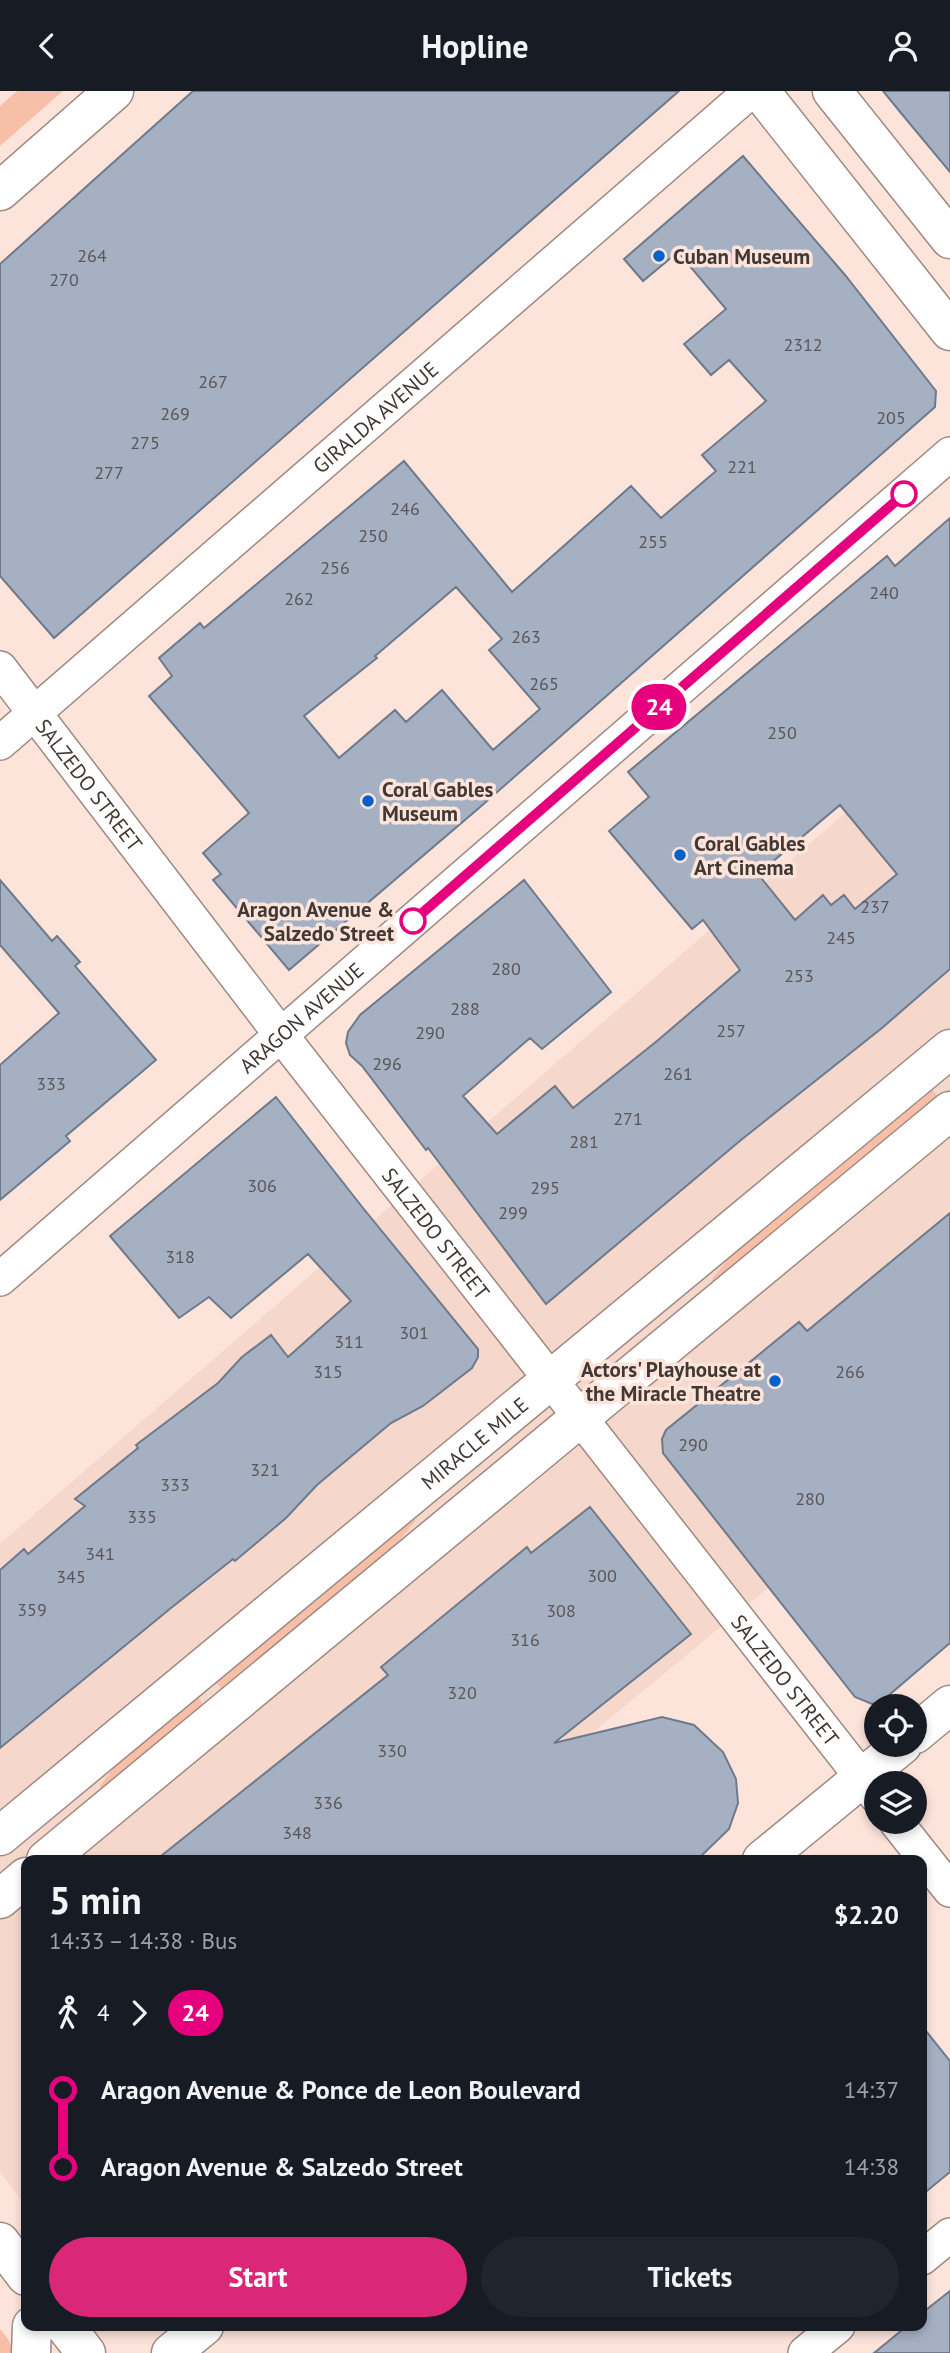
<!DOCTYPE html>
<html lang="en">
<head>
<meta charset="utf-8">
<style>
  :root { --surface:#171b24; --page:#20242c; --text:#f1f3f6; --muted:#9ea1a6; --accent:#db2777 }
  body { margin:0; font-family:"PT Sans",sans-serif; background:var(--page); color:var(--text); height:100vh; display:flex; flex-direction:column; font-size:26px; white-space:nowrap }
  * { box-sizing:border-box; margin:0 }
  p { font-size:23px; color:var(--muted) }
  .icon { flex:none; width:38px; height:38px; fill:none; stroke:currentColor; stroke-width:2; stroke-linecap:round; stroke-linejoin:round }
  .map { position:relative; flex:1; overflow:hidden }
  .details { position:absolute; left:21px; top:1764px; width:906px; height:476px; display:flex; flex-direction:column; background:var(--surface); border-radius:14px; box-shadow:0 4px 10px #0003 }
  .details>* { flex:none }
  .badge { padding:0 14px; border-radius:23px; font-size:24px; line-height:46px }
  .buttons { position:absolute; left:864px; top:1603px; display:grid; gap:14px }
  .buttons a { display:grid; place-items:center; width:63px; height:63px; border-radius:50%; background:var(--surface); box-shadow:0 4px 10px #0003; font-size:35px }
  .map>.badge { position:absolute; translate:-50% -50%; box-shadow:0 0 0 4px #fff }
  .legs { display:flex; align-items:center; gap:10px; height:77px; padding:0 28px; font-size:23px }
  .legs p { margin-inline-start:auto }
  .overview { display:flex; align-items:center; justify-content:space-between; height:119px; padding:0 28px }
  h1 { font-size:38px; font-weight:800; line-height:52px }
  .primary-button { display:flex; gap:14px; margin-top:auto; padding:14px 28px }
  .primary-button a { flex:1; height:80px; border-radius:42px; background:var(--accent); color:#fff; font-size:28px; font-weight:800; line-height:80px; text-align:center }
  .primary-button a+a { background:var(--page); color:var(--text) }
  ul { padding:0 28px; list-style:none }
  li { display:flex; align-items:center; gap:24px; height:77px; font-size:26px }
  li i { display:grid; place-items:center; width:10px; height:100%; margin:0 9px; background:currentColor }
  li i::after { content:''; width:18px; height:18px; margin:-9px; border:5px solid; border-radius:50%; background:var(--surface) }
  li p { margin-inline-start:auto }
  li:first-child i { background:linear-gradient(#0000 50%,currentColor 0) }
  li:last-child i { background:linear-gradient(currentColor 50%,#0000 0) }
  header { display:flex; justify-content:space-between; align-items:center; height:91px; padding:0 28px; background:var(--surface); font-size:32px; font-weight:800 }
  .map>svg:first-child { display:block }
  .built { fill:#f6d7cb }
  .green { fill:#f7bfa8 }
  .building { fill:#a5b1c3; stroke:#6e7a8b; stroke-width:2; fill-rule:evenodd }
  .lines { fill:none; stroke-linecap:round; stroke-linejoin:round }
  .street-casing { stroke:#9e8980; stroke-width:36 }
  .secondary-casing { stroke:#9e8980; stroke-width:41 }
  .primary-casing { stroke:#9e8980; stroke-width:41 }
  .street { stroke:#fff; stroke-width:33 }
  .secondary { stroke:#fff; stroke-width:38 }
  .primary { stroke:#fff; stroke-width:38 }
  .line-1-casing { stroke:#fff; stroke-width:16 }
  .line-1 { stroke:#e6007e; stroke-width:10 }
  .poi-dot { fill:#0461ca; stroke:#fce4db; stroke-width:2.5 }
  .stop-1-dot { fill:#fff; stroke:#e6007e; stroke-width:3.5 }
  .labels { text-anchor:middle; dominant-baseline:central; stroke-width:7; stroke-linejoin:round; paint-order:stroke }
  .number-label { font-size:18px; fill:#5a5658 }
  .poi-label { font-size:21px; font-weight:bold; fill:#413834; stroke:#fce4db; text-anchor:start }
  .street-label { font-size:21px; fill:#413834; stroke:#fce4db }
  .stop-label { font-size:21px; font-weight:bold; fill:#413834; stroke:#fce4db; text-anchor:end }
</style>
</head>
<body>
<header><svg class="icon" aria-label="back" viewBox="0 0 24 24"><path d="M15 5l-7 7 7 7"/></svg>Hopline<svg class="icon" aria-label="person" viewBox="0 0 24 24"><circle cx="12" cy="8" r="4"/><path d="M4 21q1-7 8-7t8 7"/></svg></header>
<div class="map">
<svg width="950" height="2262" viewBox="0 0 950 2262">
  <rect width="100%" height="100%" fill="#fce4db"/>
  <!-- built -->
  <path class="built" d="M950,631V1347L438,1769H26V2109L24,2112L0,2081V1453Z"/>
  <!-- green -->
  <path class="green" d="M17,0H63L0,55V15Z
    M930,996L939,1007L714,1192L712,1188L738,1156Z
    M412,1427L415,1430L388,1463L223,1600L214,1589Z
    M196,1604L205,1615L103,1699L100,1695L124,1663Z
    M0,2238L8,2248L14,2262H0Z"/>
  <!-- building -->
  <path class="building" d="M193,0H679L54,547L0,485V173Z
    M883,0H950V81L901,22Z
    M743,65L845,184L936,300L935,316L479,717L289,879L213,789L221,783L203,762L249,722L149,605L172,585L159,567L200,532L204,537L404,370L512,501L631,395L661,427L716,380L702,364L766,310L729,269L711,284L684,253L726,218L678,161L643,190L624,168ZM456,496L502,548L489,559L540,618L493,659L442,599L406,631L395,619L339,667L304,625L377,567L375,565Z
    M950,427V878L882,937L741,1049L546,1213L428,1057L426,1059L362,975L350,964L346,952L348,941L360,924L524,789L611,901L542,958L530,947L463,1005L497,1043L555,995L573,1017L657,950L740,879L703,829L692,838L609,740L649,706L628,681L887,465L895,475ZM840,714L897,783L855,818L844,804L831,814L823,804L795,829L758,783Z
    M0,789L52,850L57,845L80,871L75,875L156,969L66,1045L70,1050L0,1109V974L59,922L0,854Z
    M276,1006L363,1117L478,1258V1266L472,1277L423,1315L391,1332L317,1394L286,1427L235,1470L233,1468L171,1517L0,1657V1479L24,1458L28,1463L85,1415L75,1408L138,1357L136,1354L218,1292L242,1266L271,1244L288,1266L351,1210L308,1163L231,1227L209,1206L179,1227L110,1145Z
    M950,1122V1552L882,1610L872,1613L855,1606L663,1362L662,1348L666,1339L799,1231L807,1240Z
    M590,1416L691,1543L554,1652L662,1626L694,1634L723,1661L736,1688L738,1712L729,1738L697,1769H156L388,1584L381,1576L527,1456L531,1462Z
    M922,1935L950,1970V2081L922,2104Z
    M950,2200V2262H874L907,2235H922V2222Z"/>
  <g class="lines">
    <defs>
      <g id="street">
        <path id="s1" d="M0,577L281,944L877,1706"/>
        <path id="s2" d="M0,652L751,0"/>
        <path id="s3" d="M0,1188L950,363"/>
        <path d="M896,1731L950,1799"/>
        <path d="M922,2167L950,2144"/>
        <path d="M805,2262L838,2235"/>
      </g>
      <g id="secondary">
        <path d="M760,0L950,240"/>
        <path d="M832,0L950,148"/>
        <path d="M0,100L114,0"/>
        <path d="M915,1643L950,1614"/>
        <path id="s4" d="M0,1745L950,958"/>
        <path d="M46,1769L950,1020"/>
        <path d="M762,1769L902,1654"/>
        <path d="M0,1808L26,1786"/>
        <path d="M171,2262L204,2235"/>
      </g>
      <path id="primary" d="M0,2151L26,2185
        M65,2235L86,2262
        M31,2262L32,2235"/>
    </defs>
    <!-- street casing -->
    <use href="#street" class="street-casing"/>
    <!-- secondary casing -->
    <use href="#secondary" class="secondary-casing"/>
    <!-- primary casing -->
    <use href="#primary" class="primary-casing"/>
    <!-- street -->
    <use href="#street" class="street"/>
    <!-- secondary -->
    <use href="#secondary" class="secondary"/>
    <!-- primary -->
    <use href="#primary" class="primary"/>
  </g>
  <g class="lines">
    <defs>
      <path id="line-1" d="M413,830L904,403"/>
    </defs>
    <!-- line-1 casing -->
    <use href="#line-1" class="line-1-casing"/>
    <!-- line-1 -->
    <use href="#line-1" class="line-1"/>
  </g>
  <!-- markers -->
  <g class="poi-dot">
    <circle cx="659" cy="165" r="7"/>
    <circle cx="368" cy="710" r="7"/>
    <circle cx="680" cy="764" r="7"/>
    <circle cx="775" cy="1290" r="7"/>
  </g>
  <g class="stop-1-dot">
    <circle cx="904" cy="403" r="12"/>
    <circle cx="413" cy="830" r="12"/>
  </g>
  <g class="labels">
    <!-- number labels -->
    <g class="number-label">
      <text x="92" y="164">264</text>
      <text x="64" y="188">270</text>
      <text x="803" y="253">2312</text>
      <text x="213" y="290">267</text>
      <text x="175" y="322">269</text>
      <text x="891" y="326">205</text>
      <text x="145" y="351">275</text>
      <text x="742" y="375">221</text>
      <text x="109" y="381">277</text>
      <text x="405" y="417">246</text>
      <text x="373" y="444">250</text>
      <text x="653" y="450">255</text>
      <text x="335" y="476">256</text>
      <text x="884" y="501">240</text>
      <text x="299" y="507">262</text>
      <text x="526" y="545">263</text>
      <text x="544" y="592">265</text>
      <text x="782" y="641">250</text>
      <text x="875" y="815">237</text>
      <text x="841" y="846">245</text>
      <text x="506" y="877">280</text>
      <text x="799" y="884">253</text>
      <text x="465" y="917">288</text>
      <text x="731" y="939">257</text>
      <text x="430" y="941">290</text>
      <text x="387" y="972">296</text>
      <text x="678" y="982">261</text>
      <text x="51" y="992">333</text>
      <text x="628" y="1027">271</text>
      <text x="584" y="1050">281</text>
      <text x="262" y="1094">306</text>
      <text x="545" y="1096">295</text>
      <text x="513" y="1121">299</text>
      <text x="180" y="1165">318</text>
      <text x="414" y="1241">301</text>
      <text x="349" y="1250">311</text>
      <text x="328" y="1280">315</text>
      <text x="850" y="1280">266</text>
      <text x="693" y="1353">290</text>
      <text x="265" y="1378">321</text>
      <text x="175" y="1393">333</text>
      <text x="810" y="1407">280</text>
      <text x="142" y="1425">335</text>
      <text x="100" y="1462">341</text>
      <text x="602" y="1484">300</text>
      <text x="71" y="1485">345</text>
      <text x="32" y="1518">359</text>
      <text x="561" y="1519">308</text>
      <text x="525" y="1548">316</text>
      <text x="462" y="1601">320</text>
      <text x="392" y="1659">330</text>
      <text x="328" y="1711">336</text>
      <text x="297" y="1741">348</text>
    </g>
    <!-- poi labels -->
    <g class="poi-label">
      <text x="673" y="165">Cuban Museum</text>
      <text x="382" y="698">Coral Gables<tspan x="382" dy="24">Museum</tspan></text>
      <text x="694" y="752">Coral Gables<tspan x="694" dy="24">Art Cinema</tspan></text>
      <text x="761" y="1278" text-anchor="end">Actors' Playhouse at<tspan x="761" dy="24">the Miracle Theatre</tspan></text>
    </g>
    <!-- street labels -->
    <g class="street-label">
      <text stroke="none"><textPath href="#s2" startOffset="497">GIRALDA AVENUE</textPath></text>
      <text stroke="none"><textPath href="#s1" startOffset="147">SALZEDO STREET</textPath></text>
      <text stroke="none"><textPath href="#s3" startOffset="399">ARAGON AVENUE</textPath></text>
      <text stroke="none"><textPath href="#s1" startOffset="714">SALZEDO STREET</textPath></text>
      <text stroke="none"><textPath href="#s4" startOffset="616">MIRACLE MILE</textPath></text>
      <text stroke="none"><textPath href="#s1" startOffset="1281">SALZEDO STREET</textPath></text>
    </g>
    <!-- stop labels -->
    <g class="stop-label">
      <text x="394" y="818">Aragon Avenue &amp;<tspan x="394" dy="24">Salzedo Street</tspan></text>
    </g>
  </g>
</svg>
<div class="buttons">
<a><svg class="icon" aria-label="locate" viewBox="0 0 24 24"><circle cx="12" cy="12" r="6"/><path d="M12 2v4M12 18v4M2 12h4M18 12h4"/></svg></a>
<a><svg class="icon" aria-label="layers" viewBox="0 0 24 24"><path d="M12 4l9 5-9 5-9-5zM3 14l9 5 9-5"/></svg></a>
</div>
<b class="badge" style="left:659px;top:616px;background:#e6007e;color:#fff">24</b>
<section class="details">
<div class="overview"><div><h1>5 min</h1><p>14:33 – 14:38 · Bus</p></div><b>$2.20</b></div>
<div class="legs"><svg class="icon" aria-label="walk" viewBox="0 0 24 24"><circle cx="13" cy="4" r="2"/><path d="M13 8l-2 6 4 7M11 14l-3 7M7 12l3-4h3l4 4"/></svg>4<svg class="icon" aria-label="forward" viewBox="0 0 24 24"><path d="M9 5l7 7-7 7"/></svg><b class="badge" style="background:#e6007e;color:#fff">24</b></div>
<ul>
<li><i style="color:#e6007e"></i><b>Aragon Avenue &amp; Ponce de Leon Boulevard</b><p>14:37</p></li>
<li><i style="color:#e6007e"></i><b>Aragon Avenue &amp; Salzedo Street</b><p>14:38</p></li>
</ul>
<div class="primary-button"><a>Start</a><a>Tickets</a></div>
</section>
</div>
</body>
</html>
